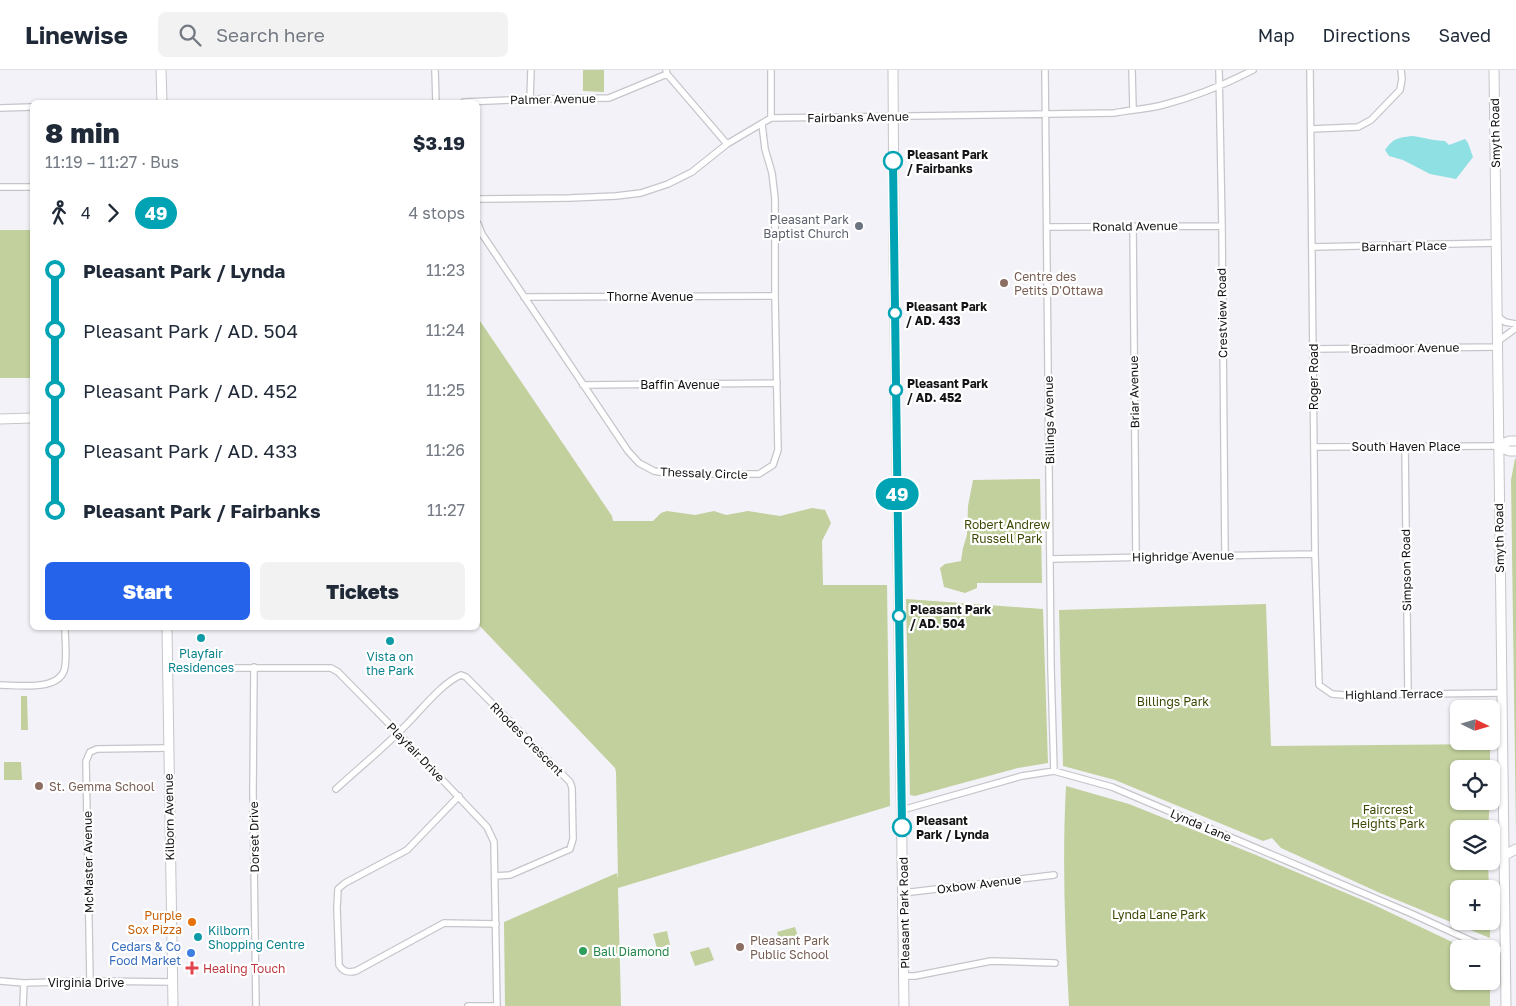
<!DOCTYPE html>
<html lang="en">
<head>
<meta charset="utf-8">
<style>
  :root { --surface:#fff; --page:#f2f2f3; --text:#1f2937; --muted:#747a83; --line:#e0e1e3; --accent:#2563eb }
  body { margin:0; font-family:"Golos Text",sans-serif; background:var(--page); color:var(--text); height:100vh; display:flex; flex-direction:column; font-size:19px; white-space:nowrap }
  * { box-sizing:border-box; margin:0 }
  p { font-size:16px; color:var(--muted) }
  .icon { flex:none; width:28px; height:28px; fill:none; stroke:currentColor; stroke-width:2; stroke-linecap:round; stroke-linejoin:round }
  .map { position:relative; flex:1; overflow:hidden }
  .details { position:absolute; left:30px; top:30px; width:450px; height:530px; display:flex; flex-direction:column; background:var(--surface); border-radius:8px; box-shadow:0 1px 4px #0004 }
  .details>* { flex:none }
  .badge { padding:0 10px; border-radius:16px; font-size:18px; line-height:32px }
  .needle { width:32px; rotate:95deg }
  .fabs { position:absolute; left:1450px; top:630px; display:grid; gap:10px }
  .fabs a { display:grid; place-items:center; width:50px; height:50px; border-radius:8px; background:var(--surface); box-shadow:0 1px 4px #0004; font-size:25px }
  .map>.badge { position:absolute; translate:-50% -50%; box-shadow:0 0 0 2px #fff }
  .legs { display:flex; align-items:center; gap:8px; height:55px; padding:0 15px; font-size:16px }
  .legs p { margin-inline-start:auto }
  .overview { display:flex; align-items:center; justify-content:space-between; height:85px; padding:0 15px }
  h1 { font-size:28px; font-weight:800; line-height:38px }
  .button { display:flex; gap:10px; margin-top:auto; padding:10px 15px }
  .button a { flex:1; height:58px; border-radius:8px; background:var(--accent); color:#fff; font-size:20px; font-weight:800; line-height:58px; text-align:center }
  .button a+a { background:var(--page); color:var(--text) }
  ul { padding:0 15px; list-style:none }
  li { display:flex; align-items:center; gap:18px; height:60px; font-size:19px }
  li i { display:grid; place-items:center; width:8px; height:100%; margin:0 6px; background:currentColor }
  li i::after { content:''; width:12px; height:12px; margin:-6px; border:4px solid; border-radius:50%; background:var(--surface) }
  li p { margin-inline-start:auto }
  li:first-child i { background:linear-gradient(#0000 50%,currentColor 0) }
  li:last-child i { background:linear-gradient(currentColor 50%,#0000 0) }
  header { display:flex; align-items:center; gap:30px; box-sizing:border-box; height:70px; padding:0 25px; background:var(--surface); border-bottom:1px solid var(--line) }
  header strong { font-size:24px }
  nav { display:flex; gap:28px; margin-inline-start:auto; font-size:18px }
  .search { width:350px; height:45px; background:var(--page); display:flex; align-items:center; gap:12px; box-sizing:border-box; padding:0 18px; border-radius:8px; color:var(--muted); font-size:19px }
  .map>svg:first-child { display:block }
  .green { fill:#c1d09c }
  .water { fill:#8fe0e2 }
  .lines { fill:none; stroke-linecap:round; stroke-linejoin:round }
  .street-casing { stroke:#c5c5ca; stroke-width:8 }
  .secondary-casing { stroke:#c5c5ca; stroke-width:11 }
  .street { stroke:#fff; stroke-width:5.5 }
  .secondary { stroke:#fff; stroke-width:9 }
  .line-1-casing { stroke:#fff; stroke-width:11 }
  .line-1 { stroke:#00a3b4; stroke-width:8 }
  .stop-1-dot { fill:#fff; stroke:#00a3b4; stroke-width:2.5 }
  .worship-dot { fill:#6b7280; stroke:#fff; stroke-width:2 }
  .education-dot { fill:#8d6e63; stroke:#fff; stroke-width:2 }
  .culture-dot { fill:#0f9aa8; stroke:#fff; stroke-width:2 }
  .food-dot { fill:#e8710a; stroke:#fff; stroke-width:2 }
  .leisure-dot { fill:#2e9e5b; stroke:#fff; stroke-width:2 }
  .shop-dot { fill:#3f7fe0; stroke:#fff; stroke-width:2 }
  .health-dot { fill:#e0444e; stroke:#fff; stroke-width:2 }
  .labels { text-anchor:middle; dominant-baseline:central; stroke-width:4.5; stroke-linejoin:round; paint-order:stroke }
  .street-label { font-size:12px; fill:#141315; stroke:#fff }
  .stop-label { font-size:12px; font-weight:bold; fill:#141315; stroke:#fff; text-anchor:start }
  .worship-label { font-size:12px; fill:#5b616d; stroke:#fff; text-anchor:end }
  .education-label { font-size:12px; fill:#785e54; stroke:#fff; text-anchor:start }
  .park-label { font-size:12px; fill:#3b4803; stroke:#fff }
  .culture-label { font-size:12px; fill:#0d838f; stroke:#fff }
  .food-label { font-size:12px; fill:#c56008; stroke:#fff; text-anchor:end }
  .shop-label { font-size:12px; fill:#366cbe; stroke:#fff; text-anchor:end }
  .leisure-label { font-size:12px; fill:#27864d; stroke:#fff; text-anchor:start }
  .health-label { font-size:12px; fill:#be3a42; stroke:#fff; text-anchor:start }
</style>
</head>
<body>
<header>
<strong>Linewise</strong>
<div class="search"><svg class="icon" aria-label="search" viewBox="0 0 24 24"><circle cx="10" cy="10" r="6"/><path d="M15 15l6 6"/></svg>Search here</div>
<nav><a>Map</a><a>Directions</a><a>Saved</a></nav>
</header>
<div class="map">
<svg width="1516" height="936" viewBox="0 0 1516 936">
  <rect width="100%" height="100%" fill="#f3f2f8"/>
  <!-- green -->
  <path class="green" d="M583,0H604V22L583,21Z
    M0,160H32V308H0Z
    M478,248L612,446L613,451H653L661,443L667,441L695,445L714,441L726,445L748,441L780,446L812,438L825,440L831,453L822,471L823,515H887L890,736L618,818L621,936H505L504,852L617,803L618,809L616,702L615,698L478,554Z
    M1515,389H1516V764L1511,410Z
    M1040,409L1042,513H977V518L965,523L944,517L940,498L945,494L961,491L963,478L967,465L968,436L973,410Z
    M906,529L1043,539L1048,693L1018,698L915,726L910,725Z
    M1266,534L1271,676L1490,674V699H1459V731H1490L1488,759H1459V791H1488L1489,819H1459V851H1490V868L1380,823L1281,778L1272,768L1263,771L1115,710L1063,696L1059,540Z
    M21,626H27L28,660H21Z
    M4,692H21L22,710H4Z
    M1066,716L1129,734L1256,785L1372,834L1467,879H1459V911H1490V936H1069C1065,863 1062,789 1066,716Z
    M795,857L799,870L781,875L777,862Z
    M667,861L670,875L657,878L653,864Z
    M709,877L714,890L695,896L690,882Z"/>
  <!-- water -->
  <path class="water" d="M1412,66C1423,67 1434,71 1445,71L1449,75L1465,69L1468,73L1473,87L1456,109L1430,104L1403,90L1389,86L1385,80C1394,68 1397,68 1412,66Z"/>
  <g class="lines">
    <defs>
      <path id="street" d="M435,0L436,32
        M666,0L667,4L727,74
        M771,0V48
        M1045,0L1051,598L1054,701
        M1132,0L1133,39
        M1219,0L1222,156L1225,485
        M1310,0L1315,484L1319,615L1332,624L1344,625L1501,623
        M530,29L531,0
        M464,32L530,29L609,28L667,4
        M0,38L32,37
        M1311,59L1358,57L1371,50L1400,20L1402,9L1401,0
        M0,117H32
        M478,129L570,128L616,126L641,123L668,114L692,102L727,74L771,48L1114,43C1130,40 1147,39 1163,35C1194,27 1224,15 1253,0
        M478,154L482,164L628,381L639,393L654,401L671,404H759L773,395L778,380L775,226V129L772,103L765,79L762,54
        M1133,156L1136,487
        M1048,157L1222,156
        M1312,177L1496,173
        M524,227L775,226
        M1497,246L1505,252L1516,254
        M1497,272L1516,258
        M1313,279L1497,277
        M583,315L777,313
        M1405,376L1408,623
        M1314,377L1498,376
        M1051,489L1315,484
        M254,597L253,722L256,936
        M168,598H331L338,602L398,663L487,757L494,772L497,936
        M0,615C18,615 61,622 65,597C67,584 65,570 65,558
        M336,719C360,697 385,677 407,654C422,639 442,613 461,605L466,607L570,712L572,718L573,769L570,779L510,805L495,806
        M459,726L407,780L345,813L338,819L337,838L339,895C343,902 348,903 356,901L444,853L496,854
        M902,740L1022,706L1054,701L1112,717L1410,843L1489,879
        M903,823L1054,805
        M1491,879L1506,880
        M905,906H915L991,891L1055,893
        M0,911L24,913L90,911L172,912
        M90,911L86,691L90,682L97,679L168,678
        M23,936L24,913
        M468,936H497"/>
      <path id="secondary" d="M161,0L162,32
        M893,0L894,177L904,936
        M1494,0L1506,936
        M0,349L32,348
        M1498,376L1509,371H1516
        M1498,376L1509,381H1516
        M167,558L173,936
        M1505,785L1516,779"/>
    </defs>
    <!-- street casing -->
    <use href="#street" class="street-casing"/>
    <!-- secondary casing -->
    <use href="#secondary" class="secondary-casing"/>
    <!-- street -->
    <use href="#street" class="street"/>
    <!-- secondary -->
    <use href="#secondary" class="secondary"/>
  </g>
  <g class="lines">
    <defs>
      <path id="line-1" d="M893,91L902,757"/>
    </defs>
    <!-- line-1 casing -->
    <use href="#line-1" class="line-1-casing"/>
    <!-- line-1 -->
    <use href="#line-1" class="line-1"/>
  </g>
  <!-- markers -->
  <g class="stop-1-dot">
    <circle cx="893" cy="91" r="9"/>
    <circle cx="895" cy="243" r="6"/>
    <circle cx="896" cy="320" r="6"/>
    <circle cx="899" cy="546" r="6"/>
    <circle cx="902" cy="757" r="9"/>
  </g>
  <circle class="worship-dot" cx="859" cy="156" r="5"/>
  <g class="education-dot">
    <circle cx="1004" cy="213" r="5"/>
    <circle cx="39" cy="716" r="5"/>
    <circle cx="740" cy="877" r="5"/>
  </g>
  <g class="culture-dot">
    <circle cx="201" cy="568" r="5"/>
    <circle cx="390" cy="571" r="5"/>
    <circle cx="198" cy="867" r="5"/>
  </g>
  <circle class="food-dot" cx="192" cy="852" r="5"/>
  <circle class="leisure-dot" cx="583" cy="881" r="5"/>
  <circle class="shop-dot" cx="191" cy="883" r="5"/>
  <path class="health-dot" d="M189.5 890.5h5v5h5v5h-5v5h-5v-5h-5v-5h5z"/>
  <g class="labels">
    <!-- street labels -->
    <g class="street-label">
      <text transform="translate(553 29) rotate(-1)">Palmer Avenue</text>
      <text transform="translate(858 47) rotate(-1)">Fairbanks Avenue</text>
      <text transform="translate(1495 63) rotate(-91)">Smyth Road</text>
      <text transform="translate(1135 156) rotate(-1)">Ronald Avenue</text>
      <text transform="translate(1404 176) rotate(-1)">Barnhart Place</text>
      <text x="650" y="226">Thorne Avenue</text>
      <text transform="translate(1222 243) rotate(-91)">Crestview Road</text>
      <text transform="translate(1405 278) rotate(-1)">Broadmoor Avenue</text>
      <text transform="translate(1313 307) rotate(-90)">Roger Road</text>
      <text x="680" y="314">Baffin Avenue</text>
      <text transform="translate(1134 322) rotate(-91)">Briar Avenue</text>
      <text transform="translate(1049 350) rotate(-91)">Billings Avenue</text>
      <text x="1406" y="376">South Haven Place</text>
      <text transform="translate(704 403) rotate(2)">Thessaly Circle</text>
      <text transform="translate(1499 468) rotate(-91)">Smyth Road</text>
      <text transform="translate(1183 486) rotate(-1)">Highridge Avenue</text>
      <text transform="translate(1406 500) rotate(-91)">Simpson Road</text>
      <text transform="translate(1394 624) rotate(-1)">Highland Terrace</text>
      <text transform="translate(527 669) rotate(45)">Rhodes Crescent</text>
      <text transform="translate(416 682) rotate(46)">Playfair Drive</text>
      <text transform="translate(169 747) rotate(-91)">Kilborn Avenue</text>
      <text transform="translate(1201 755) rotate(23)">Lynda Lane</text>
      <text transform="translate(254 767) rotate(-91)">Dorset Drive</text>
      <text transform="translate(88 792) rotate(-91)">McMaster Avenue</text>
      <text transform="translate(979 814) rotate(-7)">Oxbow Avenue</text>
      <text transform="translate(904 843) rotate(-91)">Pleasant Park Road</text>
      <text x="86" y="912">Virginia Drive</text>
    </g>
    <!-- stop labels -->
    <g class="stop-label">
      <text x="907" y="84">Pleasant Park<tspan x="907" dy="14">/ Fairbanks</tspan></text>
      <text x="906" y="236">Pleasant Park<tspan x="906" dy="14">/ AD. 433</tspan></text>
      <text x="907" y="313">Pleasant Park<tspan x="907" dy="14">/ AD. 452</tspan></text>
      <text x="910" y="539">Pleasant Park<tspan x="910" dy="14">/ AD. 504</tspan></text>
      <text x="916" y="750">Pleasant<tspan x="916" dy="14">Park / Lynda</tspan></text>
    </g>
    <!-- worship labels -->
    <g class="worship-label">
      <text x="849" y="149">Pleasant Park<tspan x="849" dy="14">Baptist Church</tspan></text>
    </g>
    <!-- education labels -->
    <g class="education-label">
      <text x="1014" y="206">Centre des<tspan x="1014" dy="14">Petits D'Ottawa</tspan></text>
      <text x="49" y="716">St. Gemma School</text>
      <text x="750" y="870">Pleasant Park<tspan x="750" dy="14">Public School</tspan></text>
    </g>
    <!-- park labels -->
    <g class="park-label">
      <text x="1007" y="454">Robert Andrew<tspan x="1007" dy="14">Russell Park</tspan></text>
      <text x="1173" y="631">Billings Park</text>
      <text x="1388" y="739">Faircrest<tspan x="1388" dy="14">Heights Park</tspan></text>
      <text x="1159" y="844">Lynda Lane Park</text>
    </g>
    <!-- culture labels -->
    <g class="culture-label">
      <text x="201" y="583">Playfair<tspan x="201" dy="14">Residences</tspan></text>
      <text x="390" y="586">Vista on<tspan x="390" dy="14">the Park</tspan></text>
      <text x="208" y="860" text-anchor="start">Kilborn<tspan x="208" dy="14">Shopping Centre</tspan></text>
    </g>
    <!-- food labels -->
    <g class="food-label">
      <text x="182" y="845">Purple<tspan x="182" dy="14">Sox Pizza</tspan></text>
    </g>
    <!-- shop labels -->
    <g class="shop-label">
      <text x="181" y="876">Cedars &amp; Co<tspan x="181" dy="14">Food Market</tspan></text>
    </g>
    <!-- leisure labels -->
    <g class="leisure-label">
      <text x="593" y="881">Ball Diamond</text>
    </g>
    <!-- health labels -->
    <g class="health-label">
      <text x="203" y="898">Healing Touch</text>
    </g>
  </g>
</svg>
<div class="fabs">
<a><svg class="needle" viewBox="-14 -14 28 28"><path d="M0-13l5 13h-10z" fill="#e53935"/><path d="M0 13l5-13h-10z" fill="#747a83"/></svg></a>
<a><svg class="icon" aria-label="locate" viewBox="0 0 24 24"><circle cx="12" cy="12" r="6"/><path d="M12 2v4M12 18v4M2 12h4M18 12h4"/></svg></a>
<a><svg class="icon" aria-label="layers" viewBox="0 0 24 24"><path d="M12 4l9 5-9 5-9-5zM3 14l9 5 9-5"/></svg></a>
<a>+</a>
<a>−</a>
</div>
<b class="badge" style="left:897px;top:424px;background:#00a3b4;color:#fff">49</b>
<section class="details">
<div class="overview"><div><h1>8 min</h1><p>11:19 – 11:27 · Bus</p></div><b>$3.19</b></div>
<div class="legs"><svg class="icon" aria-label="walk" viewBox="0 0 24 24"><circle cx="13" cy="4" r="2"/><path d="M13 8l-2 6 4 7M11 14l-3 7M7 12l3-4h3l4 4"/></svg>4<svg class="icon" aria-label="forward" viewBox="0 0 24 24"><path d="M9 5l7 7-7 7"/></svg><b class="badge" style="background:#00a3b4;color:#fff">49</b><p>4 stops</p></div>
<ul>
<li><i style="color:#00a3b4"></i><b>Pleasant Park / Lynda</b><p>11:23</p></li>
<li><i style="color:#00a3b4"></i><span>Pleasant Park / AD. 504</span><p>11:24</p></li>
<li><i style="color:#00a3b4"></i><span>Pleasant Park / AD. 452</span><p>11:25</p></li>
<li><i style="color:#00a3b4"></i><span>Pleasant Park / AD. 433</span><p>11:26</p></li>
<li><i style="color:#00a3b4"></i><b>Pleasant Park / Fairbanks</b><p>11:27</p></li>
</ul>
<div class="button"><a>Start</a><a>Tickets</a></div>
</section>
</div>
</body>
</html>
